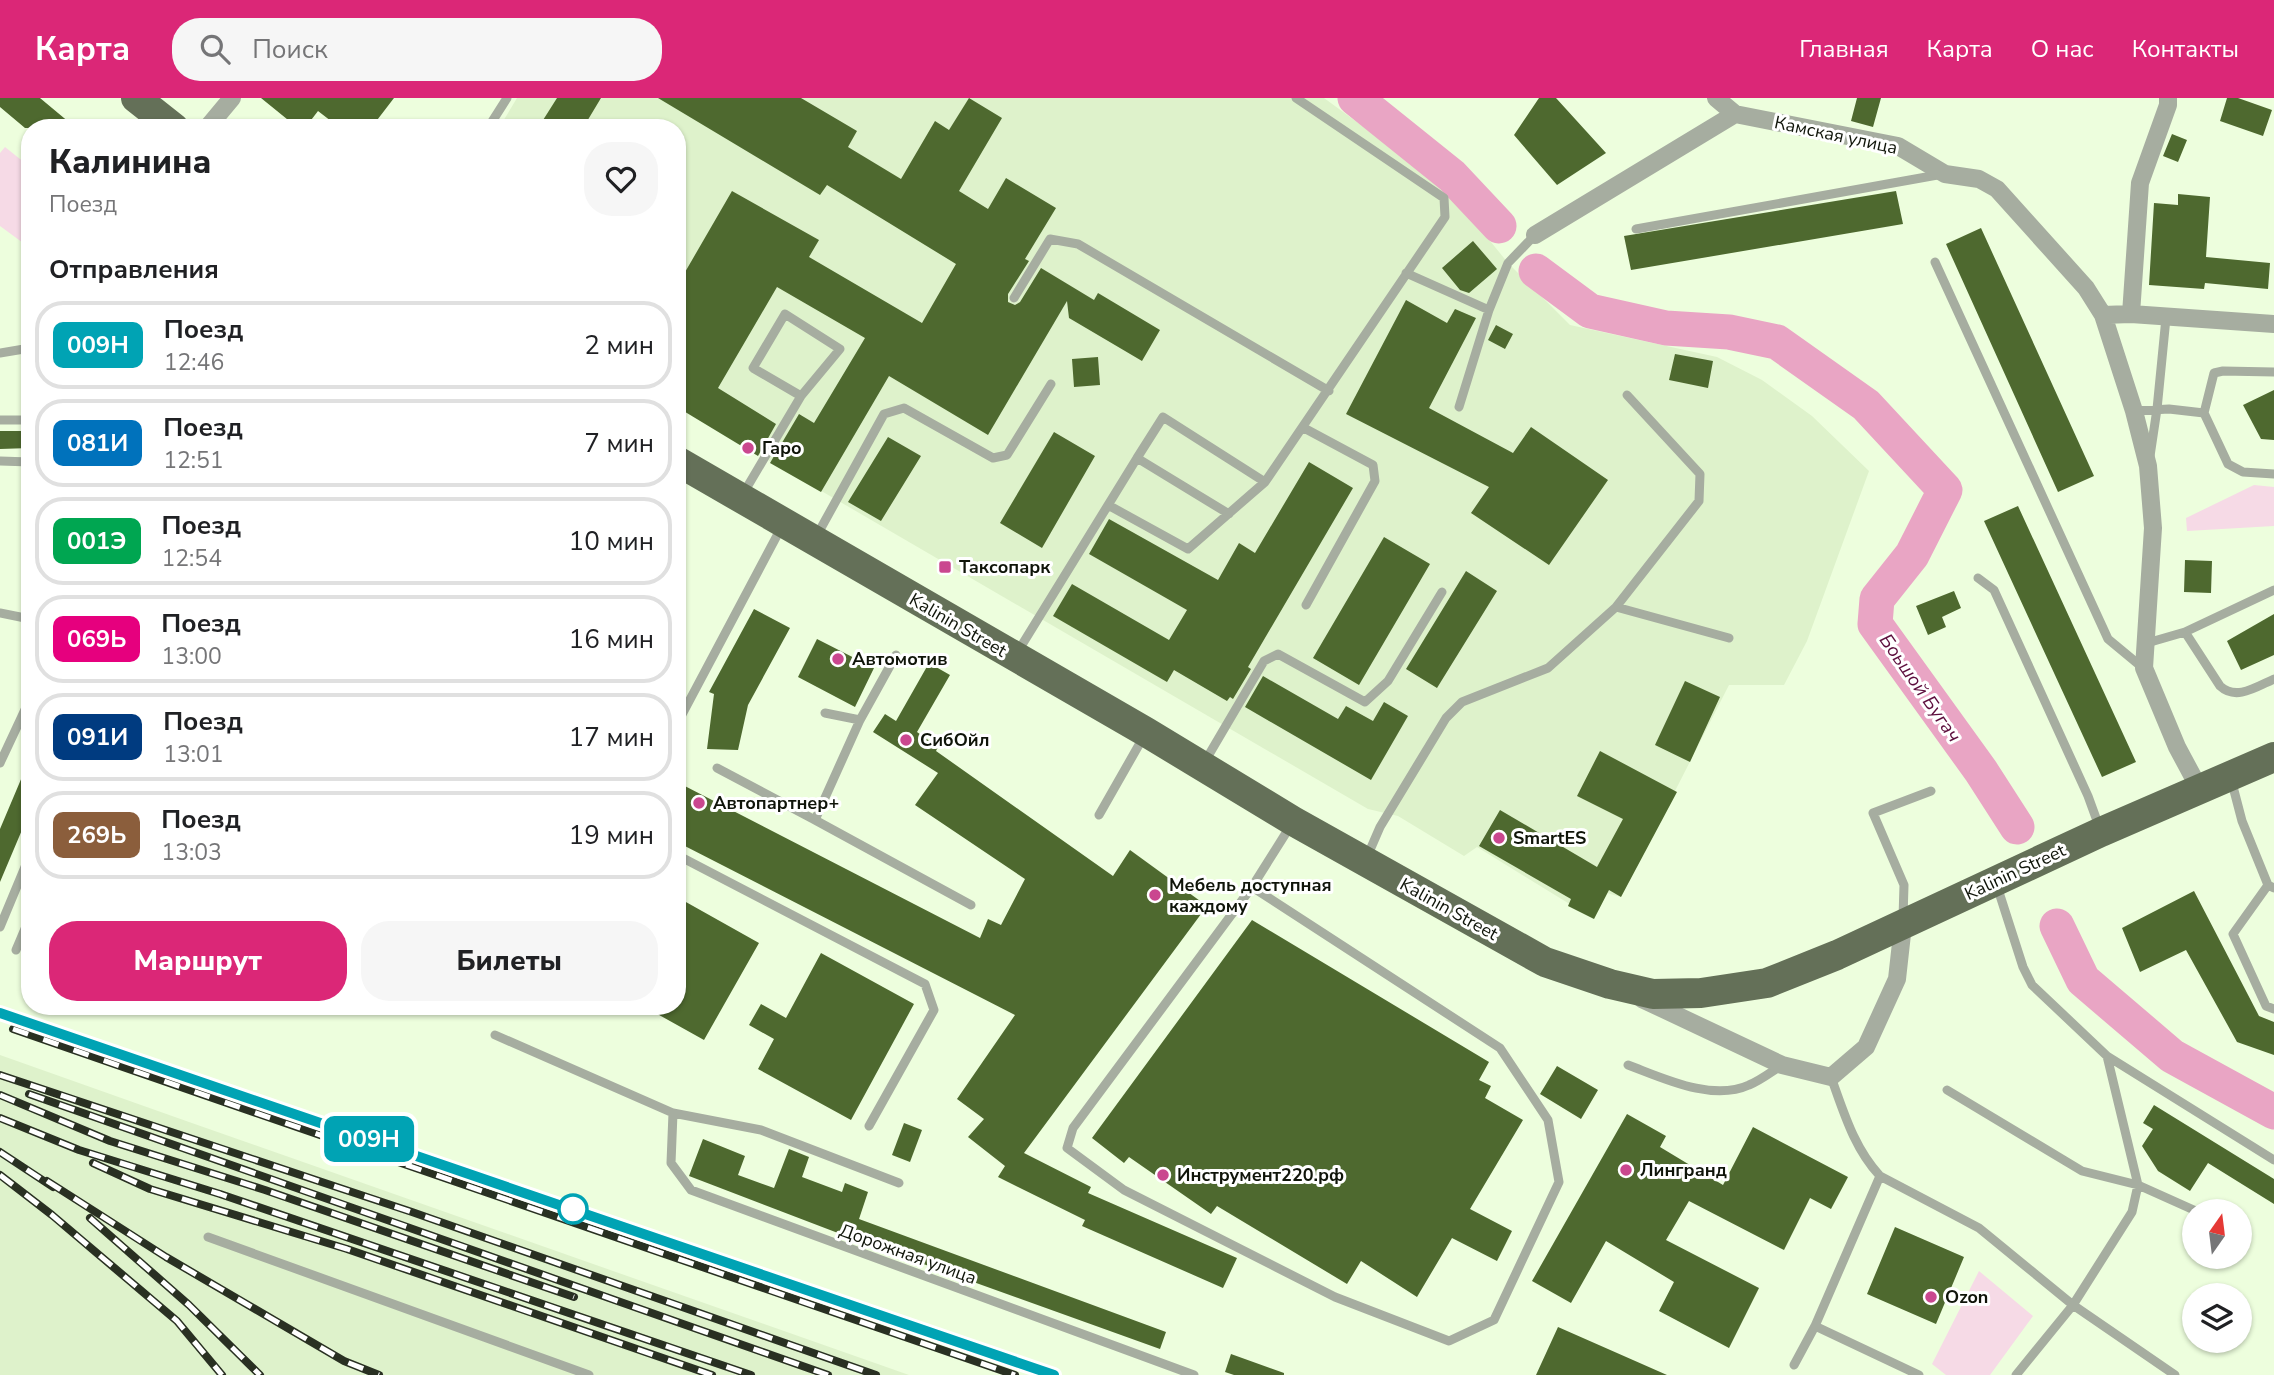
<!DOCTYPE html>
<html lang="ru">
<head>
<meta charset="utf-8">
<style>
  :root { --surface:#fff; --page:#f6f6f6; --text:#202124; --muted:#757577; --line:#e0e0e0; --accent:#db2777 }
  body { margin:0; font-family:"Nunito Sans",sans-serif; background:var(--page); color:var(--text); height:100vh; display:flex; flex-direction:column; font-size:26px; white-space:nowrap }
  * { box-sizing:border-box; margin:0 }
  p { font-size:23px; color:var(--muted) }
  .icon { flex:none; width:38px; height:38px; fill:none; stroke:currentColor; stroke-width:2; stroke-linecap:round; stroke-linejoin:round }
  .map { position:relative; flex:1; overflow:hidden }
  .panel { position:absolute; left:21px; top:21px; width:665px; height:896px; display:flex; flex-direction:column; background:var(--surface); border-radius:28px; box-shadow:0 2px 5px #0004 }
  .panel>* { flex:none }
  .badge { padding:0 14px; border-radius:10px; font-size:24px; line-height:46px }
  .needle { width:46px; rotate:14deg }
  .tools { position:absolute; left:2182px; top:1101px; display:grid; gap:14px }
  .tools a { display:grid; place-items:center; width:70px; height:70px; border-radius:50%; background:var(--surface); box-shadow:0 2px 5px #0004; font-size:35px }
  .map>.badge { position:absolute; translate:-50% -50%; box-shadow:0 0 0 4px #fff }
  h2 { padding:0 28px; font-size:26px; line-height:63px }
  .round { display:grid; place-items:center; flex:none; width:74px; height:74px; border-radius:28px; background:var(--page) }
  .headline { display:flex; align-items:center; justify-content:space-between; height:119px; padding:0 28px }
  h1 { font-size:33px; font-weight:800; line-height:52px }
  .button { display:flex; gap:14px; margin-top:auto; padding:14px 28px }
  .button a { flex:1; height:80px; border-radius:28px; background:var(--accent); color:#fff; font-size:28px; font-weight:800; line-height:80px; text-align:center }
  .button a+a { background:var(--page); color:var(--text) }
  ul { padding:0; list-style:none }
  li { display:flex; align-items:center; gap:21px; height:88px; margin:0 14px 10px; padding:0 14px; border:4px solid var(--line); border-radius:28px }
  li div { flex:1 }
  li b { display:block; font-size:26px }
  li em { font-style:normal }
  li .badge { min-width:77px; font-weight:700; text-align:center }
  header { display:flex; align-items:center; gap:42px; box-sizing:border-box; height:98px; padding:0 35px; background:var(--accent); color:#fff }
  header strong { font-size:33px }
  nav { display:flex; gap:38px; margin-inline-start:auto; font-size:24px }
  .search { width:490px; height:63px; background:var(--page); display:flex; align-items:center; gap:18px; box-sizing:border-box; padding:0 24px; border-radius:28px; color:var(--muted); font-size:26px }
  .map>svg:first-child { display:block }
  .built { fill:#def2cb }
  .green { fill:#f6dae6 }
  .lines { fill:none; stroke-linecap:round; stroke-linejoin:round }
  .river { stroke:#e9a5c4; stroke-width:35 }
  .building { fill:#4e692f }
  .lane { stroke:#a6ada0; stroke-width:9 }
  .street { stroke:#a6ada0; stroke-width:18 }
  .primary { stroke:#647058; stroke-width:30 }
  .rail-casing { stroke:#293022; stroke-width:8 }
  .rail { stroke:#fff; stroke-width:5; stroke-dasharray:16; stroke-linecap:butt }
  .line-casing { stroke:#fff; stroke-width:16 }
  .line { stroke:#00a3b4; stroke-width:10 }
  .poi-dot { fill:#ca478f; stroke:#fff; stroke-width:2.5 }
  .stop-dot { fill:#fff; stroke:#00a3b4; stroke-width:3.5 }
  .labels { text-anchor:middle; dominant-baseline:central; stroke-width:6; stroke-linejoin:round; paint-order:stroke }
  .street-label { font-size:18px; fill:#0f1409; stroke:#fff }
  .poi-label { font-size:18px; font-weight:bold; fill:#0f1409; stroke:#fff; text-anchor:start }
  .water-label { font-size:19px; font-style:italic; fill:#5c0d3c; stroke:#fff }
</style>
</head>
<body>
<header>
<strong>Карта</strong>
<div class="search"><svg class="icon" aria-label="search" viewBox="0 0 24 24"><circle cx="10" cy="10" r="6"/><path d="M15 15l6 6"/></svg>Поиск</div>
<nav><a>Главная</a><a>Карта</a><a>О нас</a><a>Контакты</a></nav>
</header>
<div class="map">
<svg width="2274" height="1277" viewBox="0 0 2274 1277">
  <rect width="100%" height="100%" fill="#edfedd"/>
  <!-- built -->
  <path class="built" d="M517,0H1324L1447,90L1508,165L1570,227L1717,259L1762,282L1812,318L1869,373L1807,543L1784,587H1729L1621,799L1607,795L1594,821L1477,749L1464,758L1398,718L1368,711L677,309V30H499Z
    M0,957L189,1024L909,1277H0Z"/>
  <!-- green -->
  <path class="green" d="M5,49L30,69V150L0,128V55Z
    M2254,387L2274,389V428L2187,433L2186,420Z
    M1979,1173L2033,1218L1990,1277H1946L1932,1266Z"/>
  <g class="lines">
    <!-- river -->
    <path class="river" d="M1355,0L1452,78L1499,128
      M1536,173L1590,213L1666,230L1729,234L1777,244L1866,307L1945,392L1912,457L1877,501L1875,526L1981,673L2017,729
      M2057,828L2083,882L2172,958L2274,1014"/>
  </g>
  <!-- building -->
  <path class="building" d="M0,0H40L76,30H25L0,9Z
    M261,0H394L371,30H340L318,13L305,30H298Z
    M557,0H601L583,30H538Z
    M658,0H801L857,33L848,49L901,81L935,23L949,32L969,0L1002,20L959,93L988,111L1006,80L1056,110L1025,161L1029,163L1008,196V204L1015,207L1020,204L1041,170L1094,202L1098,195L1160,232L1142,263L1069,220L1067,203L988,337L889,278L821,394L770,365L799,316L814,325L865,240L777,189L718,290L776,326L758,358L677,309V188L732,93L819,142L809,159L922,225L956,166L827,87L820,97Z
    M1539,0H1556L1606,55L1557,87L1514,37Z
    M1857,0H1881L1873,29L1851,23Z
    M2227,0H2238L2272,12L2263,38L2220,23Z
    M2172,36L2187,42L2178,64L2163,58Z
    M1896,93L1903,126L1631,172L1624,138Z
    M2178,96L2210,99L2206,159L2270,165L2268,191L2205,185L2204,191L2149,187L2154,105L2178,107Z
    M1981,130L2094,378L2058,394L1946,146Z
    M1473,143L1497,171L1469,195L1460,192L1442,170Z
    M1406,202L1447,225L1455,211L1476,220L1429,310L1513,355L1531,329L1608,382L1549,467L1471,415L1489,389L1346,316Z
    M1496,227L1513,236L1505,251L1488,242Z
    M1675,256L1713,263L1708,290L1669,282Z
    M1098,259L1100,287L1074,289L1072,261Z
    M2274,292V342L2261,341L2243,307Z
    M0,333H30V350L0,351Z
    M1054,334L1095,358L1042,450L1000,425Z
    M888,339L921,358L881,423L848,404Z
    M1309,364L1353,390L1248,569L1251,571L1233,601L1230,599L1227,603L1174,572L1167,584L1053,518L1072,486L1169,542L1187,512L1089,456L1109,421L1218,482L1239,445L1255,455Z
    M2018,408L2136,664L2102,679L1984,423Z
    M1384,439L1430,466L1359,587L1313,560Z
    M2185,462L2212,463L2211,495L2184,494Z
    M1466,473L1497,493L1437,590L1406,571Z
    M1954,493L1961,510L1942,519L1946,529L1928,537L1916,508Z
    M754,511L790,530L748,607L738,652L707,651L714,596L709,594Z
    M2274,516V557L2241,572L2227,543Z
    M817,541L874,570L855,609L798,579Z
    M929,565L950,577L917,634L938,649L936,653L1113,778L1130,752L1207,808L1024,1055L1091,1089L1088,1095L1237,1160L1223,1190L1082,1128L1085,1122L998,1079L1005,1068L968,1039L984,1021L957,1001L1015,917L677,744V684L980,840L988,821L1001,827L1025,781L915,707L938,675L873,634L885,616L896,623Z
    M1263,578L1338,621L1346,608L1373,623L1384,604L1408,618L1371,682L1245,609Z
    M1685,583L1720,599L1690,664L1655,647Z
    M1600,653L1677,694L1621,799L1609,792L1594,821L1568,808L1571,801L1479,748L1500,712L1597,769L1623,721L1577,698Z
    M30,660V713L0,784V731Z
    M2194,793L2259,918L2274,924V957L2237,944L2186,852L2140,874L2122,830Z
    M677,799L759,845L704,942L643,908H677Z
    M1252,822L1489,964L1479,982L1491,988L1485,1000L1523,1022L1470,1111L1512,1133L1497,1163L1452,1140L1417,1199L1361,1163L1347,1186L1217,1108L1211,1116L1129,1059L1124,1065L1092,1040Z
    M821,855L914,906L851,1022L758,971L774,941L749,927L761,906L786,920Z
    M1557,968L1598,992L1581,1021L1540,996Z
    M2154,1007L2274,1081V1106L2208,1065L2190,1093L2158,1073L2142,1048L2153,1031L2143,1025Z
    M1627,1016L1666,1038L1660,1049L1723,1087L1753,1029L1848,1079L1831,1111L1810,1100L1784,1152L1689,1103L1666,1142L1759,1190L1729,1250L1659,1213L1674,1184L1606,1143L1571,1205L1532,1183Z
    M904,1025L922,1032L910,1064L892,1057Z
    M703,1041L745,1058L738,1077L774,1090L789,1051L809,1059L802,1079L842,1094L845,1085L868,1094L859,1121L1166,1234L1160,1251L851,1140L689,1078Z
    M1895,1129L1964,1159L1936,1226L1867,1196Z
    M1558,1229L1667,1277H1536Z
    M1231,1256L1284,1275V1277H1234L1225,1274Z"/>
  <g class="lines">
    <!-- lane -->
    <path class="lane" d="M488,30L507,0
      M1636,131L1943,76
      M1935,164L2108,541L2143,570
      M1406,175L1489,212L1508,165L1535,137
      M1014,200L1050,141L1078,146L1329,293
      M0,255L30,250
      M1459,309L1489,212
      M2134,313L2169,311L2204,315L2214,275L2223,273L2274,274
      M2204,315L2228,366L2243,374L2274,376
      M0,322H30
      M1304,330L1373,367L1375,383L1306,507
      M2150,358L2157,311L2166,220
      M1137,360L1163,319L1265,384
      M0,363L30,364
      M743,396L801,298L840,251L785,216L753,270L801,298
      M1108,407L1188,451L1265,384L1445,119L1444,100L1296,0
      M816,439L884,316L904,310L993,360L1007,357L1051,286
      M1978,480L1994,492L2088,698L2100,731
      M2274,492L2185,534L2220,588C2236,603 2256,589 2274,581
      M1616,509L1729,540
      M0,515L30,521
      M2147,545L2185,534
      M1017,555L1137,360L1229,416
      M896,557L860,622L815,722L971,807
      M825,615L860,622
      M677,626L781,430
      M0,665L30,601
      M1204,665L1264,563L1278,556L1365,604L1388,583L1442,494
      M717,670L815,722
      M2231,681L2242,723L2268,787L2274,790
      M1099,717L1144,638
      M677,757L925,886L934,912L869,1028
      M1367,759L1380,729L1446,620L1462,604L1548,570L1616,509L1699,403L1700,376L1627,297
      M2268,787L2233,836L2266,908L2274,911
      M1997,788L2023,869L2032,887L2107,958L2274,1062
      M1252,789L1500,950L1548,1022L1559,1084L1494,1222L1449,1243L1335,1199L1124,1092L1067,1050L1073,1030L1252,789L1291,727
      M1903,820L1904,787L1873,715L1931,693
      M0,829L30,757
      M16,852L30,819
      M495,937L673,1015L761,1032L899,1085
      M2107,958L2138,1087L2196,1113
      M1628,967C1663,980 1712,1004 1749,987C1761,982 1771,974 1782,967
      M1831,979C1844,1015 1854,1050 1880,1078L1815,1228L1919,1277
      M673,1015L671,1065L691,1092L1194,1277
      M1880,1078L1979,1130L2073,1207L2132,1114L2138,1087L2082,1073L1947,992
      M208,1139L589,1277
      M1794,1267L1815,1228
      M2016,1277L2073,1207L2175,1277"/>
    <!-- street -->
    <path class="street" d="M1716,0L1735,16
      M207,30L232,0
      M1535,137L1735,16L1898,48L1945,76L1979,81L1997,91L2086,190L2103,217L2134,313L2148,368L2153,430L2144,570L2177,649L2199,690
      M2131,216L2140,85L2168,7V0
      M2103,217L2131,216L2274,226
      M1642,901L1782,967L1831,979L1866,949L1897,881L1903,827"/>
    <!-- primary -->
    <path class="primary" d="M136,0L174,30
      M677,363L1146,634L1293,723L1545,864L1610,886L1653,896L1701,895L1767,885L1837,857L2101,734L2274,659"/>
    <defs>
      <path id="rail" d="M0,915L1054,1277
        M13,931L1015,1277
        M0,977L412,1114L876,1277
        M29,996L828,1277
        M0,997L110,1043L265,1092L574,1199
        M0,1020L79,1052L220,1096L751,1277
        M0,1054L53,1089
        M93,1065L150,1091L347,1151L712,1277
        M0,1077L52,1117L177,1223L222,1277
        M47,1083L166,1159L344,1263L379,1277
        M90,1120L189,1207L260,1277"/>
    </defs>
    <!-- rail casing -->
    <use href="#rail" class="rail-casing"/>
    <!-- rail -->
    <use href="#rail" class="rail"/>
  </g>
  <g class="lines">
    <defs>
      <path id="line" d="M0,915L1054,1277"/>
    </defs>
    <!-- line casing -->
    <use href="#line" class="line-casing"/>
    <!-- line -->
    <use href="#line" class="line"/>
  </g>
  <!-- markers -->
  <g class="poi-dot">
    <circle cx="748" cy="350" r="7"/>
    <rect x="938" y="462" width="14" height="14" rx="3.5"/>
    <circle cx="838" cy="561" r="7"/>
    <circle cx="906" cy="642" r="7"/>
    <circle cx="699" cy="705" r="7"/>
    <circle cx="1499" cy="740" r="7"/>
    <circle cx="1155" cy="797" r="7"/>
    <circle cx="1626" cy="1072" r="7"/>
    <circle cx="1163" cy="1077" r="7"/>
    <circle cx="1931" cy="1199" r="7"/>
  </g>
  <circle class="stop-dot" cx="573" cy="1111" r="14"/>
  <g class="labels">
    <!-- street labels -->
    <g class="street-label">
      <text transform="translate(1836 37) rotate(12)">Камская улица</text>
      <text transform="translate(958 527) rotate(30)">Kalinin Street</text>
      <text transform="translate(2015 774) rotate(-25)">Kalinin Street</text>
      <text transform="translate(1449 811) rotate(29)">Kalinin Street</text>
      <text transform="translate(908 1156) rotate(20)">Дорожная улица</text>
    </g>
    <!-- poi labels -->
    <g class="poi-label">
      <text x="762" y="350">Гаро</text>
      <text x="959" y="469">Таксопарк</text>
      <text x="852" y="561">Автомотив</text>
      <text x="920" y="642">СибОйл</text>
      <text x="713" y="705">Автопартнер+</text>
      <text x="1513" y="740">SmartES</text>
      <text x="1169" y="787">Мебель доступная<tspan x="1169" dy="21">каждому</tspan></text>
      <text x="1640" y="1072">Лингранд</text>
      <text x="1177" y="1077">Инструмент220.рф</text>
      <text x="1945" y="1199">Ozon</text>
    </g>
    <!-- water labels -->
    <g class="water-label">
      <text transform="translate(1920 590) rotate(55)">Боьшой Бугач</text>
    </g>
  </g>
</svg>
<div class="tools">
<a><svg class="needle" viewBox="-14 -14 28 28"><path d="M0-13l5 13h-10z" fill="#e53935"/><path d="M0 13l5-13h-10z" fill="#757577"/></svg></a>
<a><svg class="icon" aria-label="layers" viewBox="0 0 24 24"><path d="M12 4l9 5-9 5-9-5zM3 14l9 5 9-5"/></svg></a>
</div>
<b class="badge" style="left:369px;top:1041px;background:#00a3b4;color:#fff">009Н</b>
<section class="panel">
<div class="headline"><div><h1>Калинина</h1><p>Поезд</p></div><a class="round"><svg class="icon" aria-label="heart" viewBox="0 0 24 24"><path d="M12 20l-8-8c-3-5 5-10 8-4 3-6 11-1 8 4z"/></svg></a></div>
<h2>Отправления</h2>
<ul>
<li><span class="badge" style="background:#00a3b4;color:#fff">009Н</span><div><b>Поезд</b><p>12:46</p></div><em>2 мин</em></li>
<li><span class="badge" style="background:#0072bc;color:#fff">081И</span><div><b>Поезд</b><p>12:51</p></div><em>7 мин</em></li>
<li><span class="badge" style="background:#00a651;color:#fff">001Э</span><div><b>Поезд</b><p>12:54</p></div><em>10 мин</em></li>
<li><span class="badge" style="background:#e6007e;color:#fff">069Ь</span><div><b>Поезд</b><p>13:00</p></div><em>16 мин</em></li>
<li><span class="badge" style="background:#003b80;color:#fff">091И</span><div><b>Поезд</b><p>13:01</p></div><em>17 мин</em></li>
<li><span class="badge" style="background:#8b5e3c;color:#fff">269Ь</span><div><b>Поезд</b><p>13:03</p></div><em>19 мин</em></li>
</ul>
<div class="button"><a>Маршрут</a><a>Билеты</a></div>
</section>
</div>
</body>
</html>
